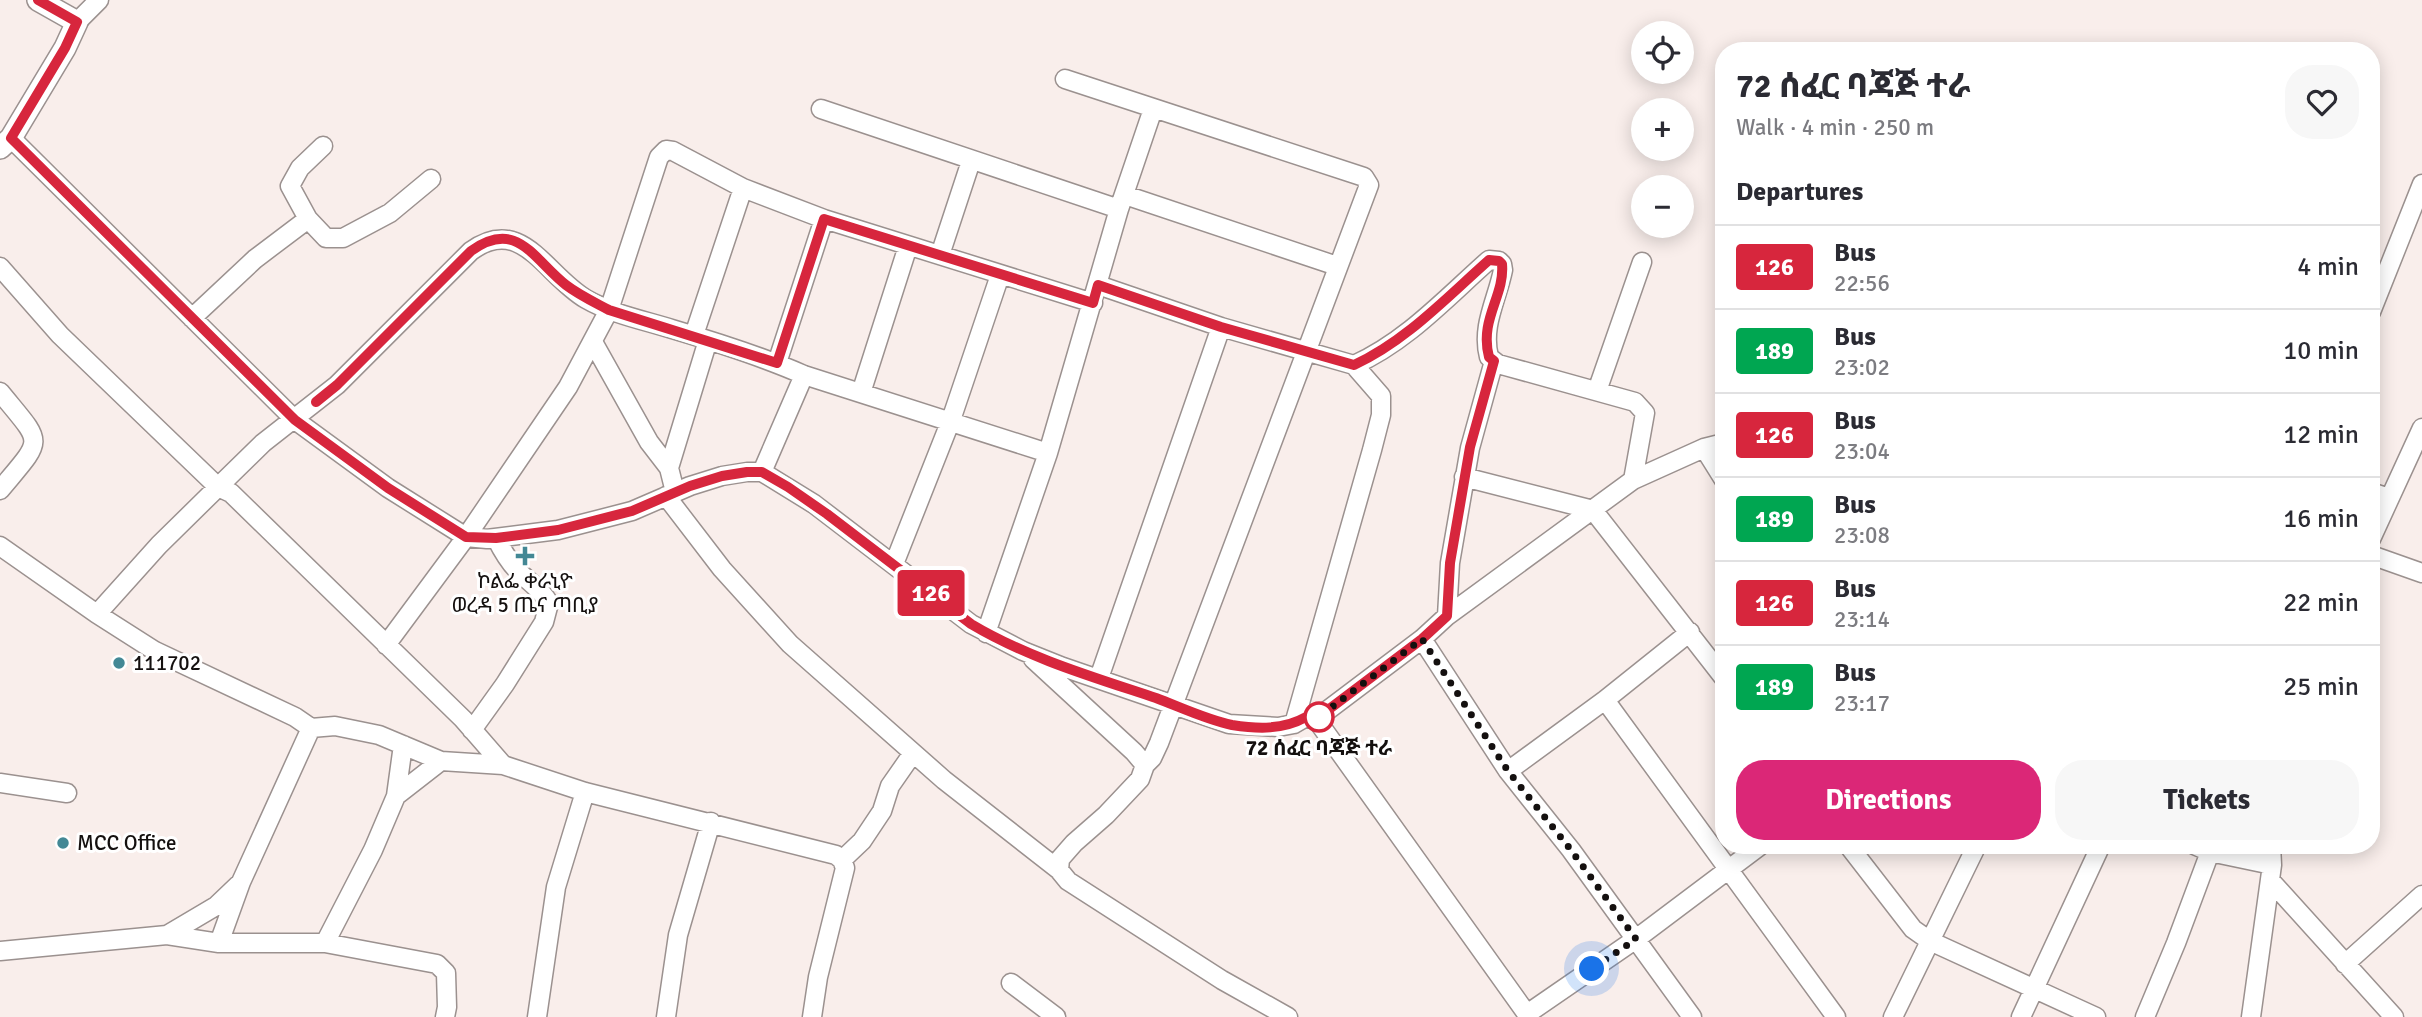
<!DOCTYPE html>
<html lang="en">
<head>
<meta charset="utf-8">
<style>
  :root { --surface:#fff; --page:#f7f7f7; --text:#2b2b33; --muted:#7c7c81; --line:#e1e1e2; --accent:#db2777 }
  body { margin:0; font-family:Signika,"Noto Sans Ethiopic",sans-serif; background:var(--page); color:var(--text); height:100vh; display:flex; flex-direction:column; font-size:26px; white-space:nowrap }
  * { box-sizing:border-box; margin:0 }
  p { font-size:23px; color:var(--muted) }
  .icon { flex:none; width:38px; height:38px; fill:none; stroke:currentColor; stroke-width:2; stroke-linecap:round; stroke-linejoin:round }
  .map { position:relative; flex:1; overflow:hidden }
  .panel { position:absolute; left:1715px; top:42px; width:665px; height:812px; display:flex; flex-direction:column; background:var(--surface); border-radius:28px; box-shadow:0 4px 18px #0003 }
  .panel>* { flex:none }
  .badge { padding:0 14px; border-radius:5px; font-size:24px; line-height:46px }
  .buttons { position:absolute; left:1631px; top:21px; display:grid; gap:14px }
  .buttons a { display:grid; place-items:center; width:63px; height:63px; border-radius:50%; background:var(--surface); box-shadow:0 4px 18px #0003; font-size:35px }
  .you { position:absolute; width:35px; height:35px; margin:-18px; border:5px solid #fff; border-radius:50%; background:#1a73e8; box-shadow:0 0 0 10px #1a73e833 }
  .map>.badge { position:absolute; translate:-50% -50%; box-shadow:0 0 0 4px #fff }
  h2 { padding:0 21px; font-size:26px; line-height:63px }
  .round { display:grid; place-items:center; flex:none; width:74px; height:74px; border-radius:28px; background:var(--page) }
  .head { display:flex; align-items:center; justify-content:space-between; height:119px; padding:0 21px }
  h1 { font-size:33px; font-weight:800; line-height:52px }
  .button { display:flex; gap:14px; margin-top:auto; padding:14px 21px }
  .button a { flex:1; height:80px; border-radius:28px; background:var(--accent); color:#fff; font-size:28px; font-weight:800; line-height:80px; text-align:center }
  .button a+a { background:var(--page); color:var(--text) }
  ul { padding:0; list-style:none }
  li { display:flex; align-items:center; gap:21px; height:84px; padding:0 21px; border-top:2px solid var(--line) }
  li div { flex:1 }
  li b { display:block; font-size:26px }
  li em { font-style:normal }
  li .badge { min-width:77px; font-weight:700; text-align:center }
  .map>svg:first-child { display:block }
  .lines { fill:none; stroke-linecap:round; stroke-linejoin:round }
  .minor-casing { stroke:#9b918f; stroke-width:21 }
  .tertiary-casing { stroke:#9b918f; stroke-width:24 }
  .minor { stroke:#fff; stroke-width:18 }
  .tertiary { stroke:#fff; stroke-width:21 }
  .line-casing { stroke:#fff; stroke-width:16 }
  .line { stroke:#d7263d; stroke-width:10 }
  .walk { stroke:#14100f; stroke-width:7; stroke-dasharray:0 12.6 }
  .poi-dot { fill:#438895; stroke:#fff; stroke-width:2.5 }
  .stop-dot { fill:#fff; stroke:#d7263d; stroke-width:3.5 }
  .labels { text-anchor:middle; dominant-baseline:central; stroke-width:6; stroke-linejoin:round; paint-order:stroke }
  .poi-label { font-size:21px; fill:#14100f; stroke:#fff; text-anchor:start }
  .stop-label { font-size:21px; font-weight:bold; fill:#14100f; stroke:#fff }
</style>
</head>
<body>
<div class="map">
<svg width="2422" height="1017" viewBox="0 0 2422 1017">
  <rect width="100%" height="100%" fill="#f9eeeb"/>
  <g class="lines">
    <defs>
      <path id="minor" d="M77,22L99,0
        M821,109L1119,209
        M11,138L295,420L388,488L466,537L487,539L558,530L632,511L690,486L722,476L747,472H762L814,504L971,624L1023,651L1063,667L1229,724L1278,727L1294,724L1306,717L1316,719L1529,1017
        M323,146L300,168L290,186L308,219L326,238H343L390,213L431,179
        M1125,195L1337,266
        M940,255L971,161
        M0,267L60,335L218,487L231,493L463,719L503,765
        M1098,285L1221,327L1354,365L1381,396V415L1372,450L1294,724
        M2371,312L2422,184
        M192,318L255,259L308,219
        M694,335L743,188
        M593,342L649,442L669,468L675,492
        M777,363L824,219
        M1354,365C1406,342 1446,298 1489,260L1499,261L1502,264L1503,270C1497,300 1481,326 1489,357L1498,364L1635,402L1645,413L1633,480
        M1597,391L1642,262
        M0,392C44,446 45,436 0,490
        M861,393L908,246
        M1704,448L1724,480
        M669,468L708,340
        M762,472L804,375
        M1464,477L1593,510L1724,678
        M2371,492L2389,498
        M666,496L722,569L790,644L944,780L1059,870L1068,881L1222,980L1288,1017
        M2371,539L2422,428
        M0,546L97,614L155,651L295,717L311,728L335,726L379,735L441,761L503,765L585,792L836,855L842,860L845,868L818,977L812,1017
        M2371,555L2422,573
        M894,564L951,420L1000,275
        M97,614L159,545L218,487L263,443L337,385L471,251C522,214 545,275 586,299C612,314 643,320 672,329C716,342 761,356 804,375L1048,453
        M1447,616L1450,563L1470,448L1494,361
        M986,633L1048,453L1119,209L1153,109
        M1422,639L1508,771L1571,850L1692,1017
        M386,645L466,537L568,387L609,310L659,157L666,150L673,151L743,188L824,219L1093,303
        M1033,659L1134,752L1145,765
        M1099,678L1221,327
        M1605,700L1836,1017
        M1316,719L1422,639L1447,616L1633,480L1704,448L1724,443
        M472,730L505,684L544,622L549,603C541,589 529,582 518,571C508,561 502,550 496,538
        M1508,771L1605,700L1690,632
        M0,783L67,793
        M396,796L441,761
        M1848,845L1913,929L1930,941L2096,1017
        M2194,845L2210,852L2272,865
        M842,860L862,841L882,811L890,786L913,753
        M1059,870L1060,859L1074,843L1106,815L1140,779L1145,765L1152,758L1159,743L1369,185L1364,177L1065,79
        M2270,880L2394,1017
        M167,935L216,906L238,885
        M219,943L241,882L311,728
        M325,943L373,850L396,796L403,745
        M0,951L167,935L219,943H325L437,964L446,973L447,1007L445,1017
        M2345,964L2422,895
        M1011,983L1056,1017
        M1527,1014L1636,939L1761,845
        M537,1017L556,887L585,792
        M666,1017L678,935L711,822
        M1893,1017L1977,845
        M2021,1017L2101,845
        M2145,1017L2176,943L2210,852
        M2251,1017L2272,865L2271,845"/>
      <path id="tertiary" d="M0,148L11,138L65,48L77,22L38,0"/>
    </defs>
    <!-- minor casing -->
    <use href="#minor" class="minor-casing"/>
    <!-- tertiary casing -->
    <use href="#tertiary" class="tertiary-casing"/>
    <!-- minor -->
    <use href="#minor" class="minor"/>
    <!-- tertiary -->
    <use href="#tertiary" class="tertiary"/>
  </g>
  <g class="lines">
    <defs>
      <path id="line" d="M38,0L77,22L65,48L11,138L295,420L388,488L466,537L496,538L558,530L632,511L690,486L722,476L747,472H762L788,487L827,514L971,624C1028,658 1093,677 1156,698C1180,707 1207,720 1232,725C1258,729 1283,730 1306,717L1316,719L1422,639L1447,616L1450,563L1470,447L1494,361L1489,357C1479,319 1505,296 1502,264L1499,261L1489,260C1446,298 1406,341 1354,365L1221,327L1098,285L1093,303L824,219L777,363L609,310C594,302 579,295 566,285C533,259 517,218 471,251L337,385L316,402"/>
    </defs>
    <!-- line casing -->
    <use href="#line" class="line-casing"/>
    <!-- line -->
    <use href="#line" class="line"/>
    <!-- walk -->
    <path class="walk" d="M1319,717L1316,719L1422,639L1508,771L1571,850L1636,939L1592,969"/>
  </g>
  <!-- markers -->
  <g class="poi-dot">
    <path d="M521.5 545.5h7v7h7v7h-7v7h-7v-7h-7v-7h7z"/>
    <circle cx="119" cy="663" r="7"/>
    <circle cx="63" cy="843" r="7"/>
  </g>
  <circle class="stop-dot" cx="1319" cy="717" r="14"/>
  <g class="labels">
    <!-- poi labels -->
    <g class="poi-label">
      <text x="525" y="581" text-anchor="middle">ኮልፌ ቀራኒዮ<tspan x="525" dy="24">ወረዳ 5 ጤና ጣቢያ</tspan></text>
      <text x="133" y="663">111702</text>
      <text x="77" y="843">MCC Office</text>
    </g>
    <!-- stop labels -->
    <g class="stop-label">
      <text x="1319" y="748">72 ሰፈር ባጃጅ ተራ</text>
    </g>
  </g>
</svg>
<div class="buttons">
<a><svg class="icon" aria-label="locate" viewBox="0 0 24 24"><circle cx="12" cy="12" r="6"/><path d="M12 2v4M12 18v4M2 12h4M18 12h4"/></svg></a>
<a>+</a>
<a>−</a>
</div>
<div class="you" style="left:1592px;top:969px"></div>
<b class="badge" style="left:931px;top:593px;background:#d7263d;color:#fff">126</b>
<section class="panel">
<div class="head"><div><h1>72 ሰፈር ባጃጅ ተራ</h1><p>Walk · 4 min · 250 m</p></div><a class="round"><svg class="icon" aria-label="heart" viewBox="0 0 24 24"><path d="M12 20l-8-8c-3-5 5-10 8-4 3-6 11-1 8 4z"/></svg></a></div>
<h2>Departures</h2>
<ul>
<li><span class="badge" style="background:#d7263d;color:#fff">126</span><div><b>Bus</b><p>22:56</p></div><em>4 min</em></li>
<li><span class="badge" style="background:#00a651;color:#fff">189</span><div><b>Bus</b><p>23:02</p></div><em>10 min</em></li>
<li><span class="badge" style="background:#d7263d;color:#fff">126</span><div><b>Bus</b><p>23:04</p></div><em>12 min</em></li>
<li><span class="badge" style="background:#00a651;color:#fff">189</span><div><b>Bus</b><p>23:08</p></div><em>16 min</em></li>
<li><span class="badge" style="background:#d7263d;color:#fff">126</span><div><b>Bus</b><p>23:14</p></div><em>22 min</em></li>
<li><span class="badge" style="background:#00a651;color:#fff">189</span><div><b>Bus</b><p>23:17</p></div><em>25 min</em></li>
</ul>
<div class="button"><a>Directions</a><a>Tickets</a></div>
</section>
</div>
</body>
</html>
